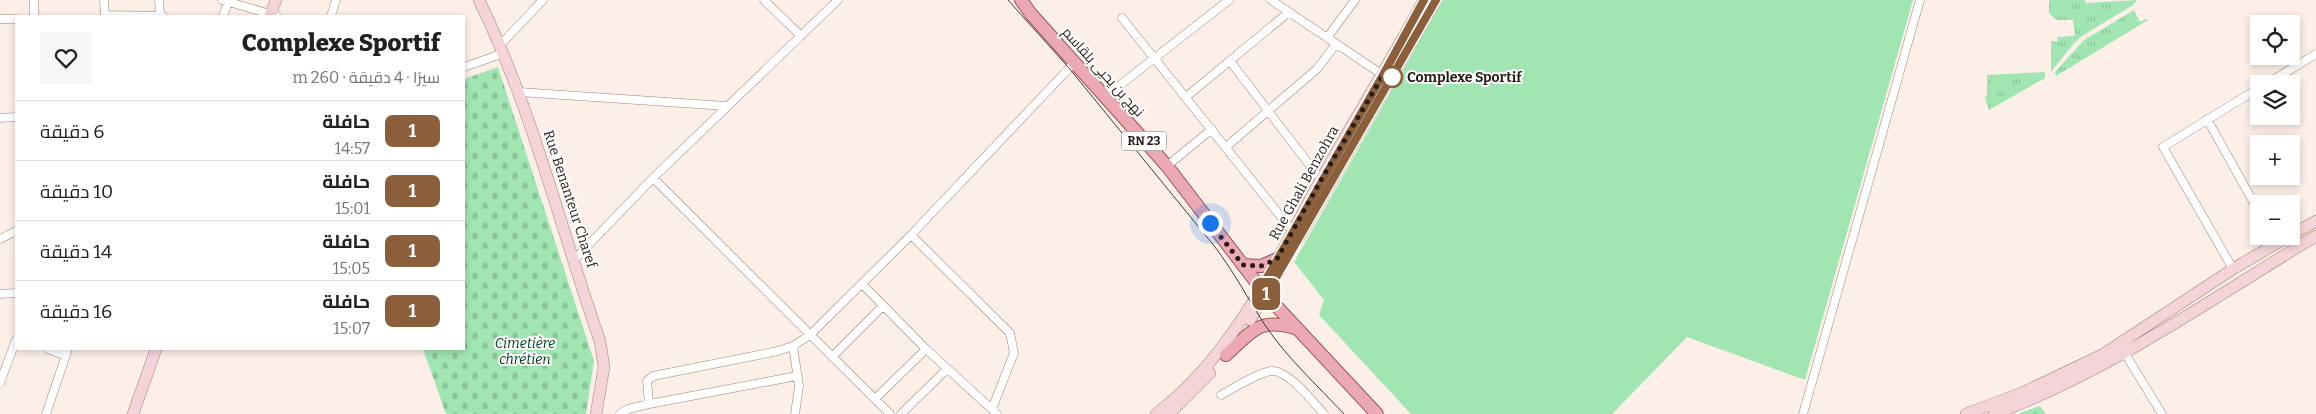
<!DOCTYPE html>
<html lang="ar">
<head>
<meta charset="utf-8">
<style>
  :root { --surface:#fff; --page:#f6f6f6; --text:#202124; --muted:#757577; --line:#e0e0e0 }
  body { margin:0; font-family:Bitter,Cairo,serif; background:var(--page); color:var(--text); direction:rtl; height:100vh; display:flex; flex-direction:column; font-size:19px; white-space:nowrap }
  * { box-sizing:border-box; margin:0 }
  p { font-size:16px; color:var(--muted) }
  .icon { flex:none; width:28px; height:28px; fill:none; stroke:currentColor; stroke-width:2; stroke-linecap:round; stroke-linejoin:round }
  .map { position:relative; flex:1; overflow:hidden; direction:ltr }
  .sheet { position:absolute; left:15px; top:15px; width:450px; height:335px; display:flex; flex-direction:column; background:var(--surface); border-radius:0px; box-shadow:0 2px 8px #0003; direction:rtl }
  .sheet>* { flex:none }
  .badge { padding:0 10px; border-radius:8px; font-size:18px; line-height:32px }
  .tools { position:absolute; left:2250px; top:15px; display:grid; gap:10px }
  .tools a { display:grid; place-items:center; width:50px; height:50px; border-radius:0px; background:var(--surface); box-shadow:0 2px 8px #0003; font-size:25px }
  .you { position:absolute; width:25px; height:25px; margin:-12px; border:4px solid #fff; border-radius:50%; background:#1a73e8; box-shadow:0 0 0 8px #1a73e833 }
  .map>.badge { position:absolute; translate:-50% -50%; box-shadow:0 0 0 2px #fff }
  .round { display:grid; place-items:center; flex:none; width:52px; height:52px; border-radius:0px; background:var(--page) }
  .head { display:flex; align-items:center; justify-content:space-between; height:85px; padding:0 25px }
  h1 { font-size:24px; font-weight:800; line-height:38px }
  ul { padding:0; list-style:none }
  li { display:flex; align-items:center; gap:15px; height:60px; padding:0 25px; border-top:1px solid var(--line) }
  li div { flex:1 }
  li b { display:block; font-size:19px }
  li em { font-style:normal }
  li .badge { min-width:55px; font-weight:700; text-align:center }
  .map>svg:first-child { display:block }
  .grass { fill:url(#grass-tufts) }
  .cemetery { fill:url(#cemetery-stones) }
  .garden { fill:#a1e5b2 }
  .lines { fill:none; stroke-linecap:round; stroke-linejoin:round }
  .street-casing { stroke:#9f8373; stroke-width:9 }
  .secondary-casing { stroke:#9f8373; stroke-width:12 }
  .primary-casing { stroke:#9d535b; stroke-width:14 }
  .street { stroke:#fff; stroke-width:8 }
  .secondary { stroke:#f5d4d9; stroke-width:11 }
  .primary { stroke:#ebaab3; stroke-width:12 }
  .tram { stroke:#453933; stroke-width:1 }
  .line-casing { stroke:#fff; stroke-width:11 }
  .line { stroke:#8b5e3c; stroke-width:8 }
  .walk { stroke:#271c16; stroke-width:5; stroke-dasharray:0 9 }
  .stop-dot { fill:#fff; stroke:#8b5e3c; stroke-width:2.5 }
  .labels { text-anchor:middle; dominant-baseline:central; stroke-width:4; stroke-linejoin:round; paint-order:stroke }
  .shield { fill:#fff; stroke:#68605c; stroke-width:1 }
  .shield-label { font-size:12px; font-weight:bold; fill:#271c16 }
  .street-label { font-size:14px; fill:#271c16; stroke:#fff }
  .stop-label { font-size:14px; font-weight:bold; fill:#271c16; stroke:#fff; text-anchor:start }
  .park-label { font-size:14px; font-style:italic; fill:#00431d; stroke:#fff }
</style>
</head>
<body>
<div class="map">
<svg width="2316" height="414" viewBox="0 0 2316 414">
  <defs>
    <pattern id="grass-tufts" width="24" height="20" patternUnits="userSpaceOnUse" patternTransform="scale(1.25)"><rect width="24" height="20" fill="#a1e5b2"/><path d="M3 7l-1-3M5 7V3M7 7l1-3M15 17l-1-3M17 17v-4M19 17l1-3" fill="none" stroke="#8bc498"/></pattern>
    <pattern id="cemetery-stones" width="16" height="16" patternUnits="userSpaceOnUse" patternTransform="scale(1.25)"><rect width="16" height="16" fill="#a1e5b2"/><path d="M2 7V4a2 2 0 0 1 4 0v3zM10 15v-3a2 2 0 0 1 4 0v3z" fill="#8bc498"/></pattern>
  </defs>
  <rect width="100%" height="100%" fill="#fcefe8"/>
  <!-- grass -->
  <path class="grass" d="M2049,0H2085V3L2137,0L2133,5L2082,36L2074,43L2051,72V41H2058L2057,37L2075,36L2073,20H2056L2049,13Z
    M2134,10L2140,22L2146,19L2148,20L2056,76L2055,72L2084,40Z
    M2045,72V78L1989,110L1985,98L1987,95V75Z"/>
  <!-- cemetery -->
  <path class="cemetery" d="M498,67L594,361L586,414H446L423,349H464V79Z
    M2040,406L2046,414H2017Z"/>
  <!-- garden -->
  <path class="garden" d="M1443,0H1913L1805,380L1687,337L1612,414H1411L1319,315L1324,300L1294,262Z"/>
  <g class="lines">
    <defs>
      <path id="street" d="M34,0V16
        M104,0L105,16
        M159,0L160,16
        M222,0L277,16
        M764,0L801,36
        M1271,0L1386,77
        M105,15L163,16
        M223,16L229,0
        M331,16L336,0
        M1122,18L1294,233
        M0,19H16
        M1327,38L1355,0
        M501,44L543,0
        M1230,61L1321,180
        M464,67L504,53
        M2266,84L2316,54
        M519,92L726,106
        M1106,96L1229,0
        M1186,97L1289,12
        M0,118L16,117
        M2207,119L2259,212
        M1226,147L1317,69L1336,44
        M1167,166L1212,129
        M653,178L890,414
        M911,235L1010,333L1014,353L992,409
        M0,239L16,231
        M574,260L653,178L838,0
        M2233,269L2163,147L2259,88
        M862,284L926,349L997,414
        M0,294L16,293
        M793,346L799,386L795,414
        M48,349L66,356
        M2124,352L2162,414
        M832,357L883,306
        M0,383L16,340
        M1221,395C1234,388 1257,373 1271,371C1288,369 1313,402 1324,414
        M875,399L926,349
        M649,404L647,381L653,376L778,351L793,346L810,335L911,235L1075,62
        M46,414L68,349
        M620,414L628,409L649,404L797,376
        M901,414L947,369
        M1803,414L1920,0"/>
      <path id="secondary" d="M479,0C532,108 560,227 600,341L604,367L596,414
        M270,16L276,0
        M2291,235L2316,221
        M1298,239L1436,0
        M1250,320L1286,259
        M133,414L156,349
        M1156,414C1233,356 1275,263 1320,181C1354,120 1391,61 1424,0
        M1169,414L1210,373
        M1966,414L2022,393L2102,355L2233,269L2289,236
        M1994,414C2109,372 2211,299 2316,236"/>
      <path id="primary" d="M1021,0L1031,14L1167,166L1266,295L1377,414
        M1243,265L1261,266L1277,259
        M1226,355C1252,332 1258,317 1295,328"/>
    </defs>
    <!-- street casing -->
    <use href="#street" class="street-casing"/>
    <!-- secondary casing -->
    <use href="#secondary" class="secondary-casing"/>
    <!-- primary casing -->
    <use href="#primary" class="primary-casing"/>
    <!-- street -->
    <use href="#street" class="street"/>
    <!-- secondary -->
    <use href="#secondary" class="secondary"/>
    <!-- primary -->
    <use href="#primary" class="primary"/>
    <!-- tram -->
    <path class="tram" d="M1008,0L1069,68L1215,247C1234,272 1248,299 1265,325C1287,358 1317,385 1344,414"/>
  </g>
  <g class="lines">
    <defs>
      <path id="line" d="M1424,0L1383,75L1261,288L1266,295L1436,0"/>
    </defs>
    <!-- line casing -->
    <use href="#line" class="line-casing"/>
    <!-- line -->
    <use href="#line" class="line"/>
    <!-- walk -->
    <path class="walk" d="M1210,223L1243,265L1261,266L1277,259L1321,180L1383,75L1390,80L1392,77"/>
  </g>
  <!-- markers -->
  <circle class="stop-dot" cx="1392" cy="77" r="10"/>
  <g class="labels">
    <!-- shield labels -->
    <rect class="shield" x="1121.5" y="131.5" width="45" height="19" rx="4"/>
    <g class="shield-label">
      <text x="1144" y="141">RN 23</text>
    </g>
    <!-- street labels -->
    <g class="street-label">
      <text transform="translate(1103 72) rotate(48)">نهج بن يحيى بلقاسم</text>
      <text transform="translate(1304 183) rotate(-61)">Rue Ghali Benzohra</text>
      <text transform="translate(570 199) rotate(72)">Rue Benanteur Charef</text>
    </g>
    <!-- stop labels -->
    <g class="stop-label">
      <text x="1407" y="77">Complexe Sportif</text>
    </g>
    <!-- park labels -->
    <g class="park-label">
      <text x="525" y="343">Cimetière<tspan x="525" dy="16">chrétien</tspan></text>
    </g>
  </g>
</svg>
<div class="tools">
<a><svg class="icon" aria-label="locate" viewBox="0 0 24 24"><circle cx="12" cy="12" r="6"/><path d="M12 2v4M12 18v4M2 12h4M18 12h4"/></svg></a>
<a><svg class="icon" aria-label="layers" viewBox="0 0 24 24"><path d="M12 4l9 5-9 5-9-5zM3 14l9 5 9-5"/></svg></a>
<a>+</a>
<a>−</a>
</div>
<div class="you" style="left:1210px;top:223px"></div>
<b class="badge" style="left:1266px;top:294px;background:#8b5e3c;color:#fff">1</b>
<section class="sheet">
<div class="head"><div><h1>Complexe Sportif</h1><p>سيرًا · 4 دقيقة · 260 m</p></div><a class="round"><svg class="icon" aria-label="heart" viewBox="0 0 24 24"><path d="M12 20l-8-8c-3-5 5-10 8-4 3-6 11-1 8 4z"/></svg></a></div>
<ul>
<li><span class="badge" style="background:#8b5e3c;color:#fff">1</span><div><b>حافلة</b><p>14:57</p></div><em>6 دقيقة</em></li>
<li><span class="badge" style="background:#8b5e3c;color:#fff">1</span><div><b>حافلة</b><p>15:01</p></div><em>10 دقيقة</em></li>
<li><span class="badge" style="background:#8b5e3c;color:#fff">1</span><div><b>حافلة</b><p>15:05</p></div><em>14 دقيقة</em></li>
<li><span class="badge" style="background:#8b5e3c;color:#fff">1</span><div><b>حافلة</b><p>15:07</p></div><em>16 دقيقة</em></li>
</ul>
</section>
</div>
</body>
</html>
